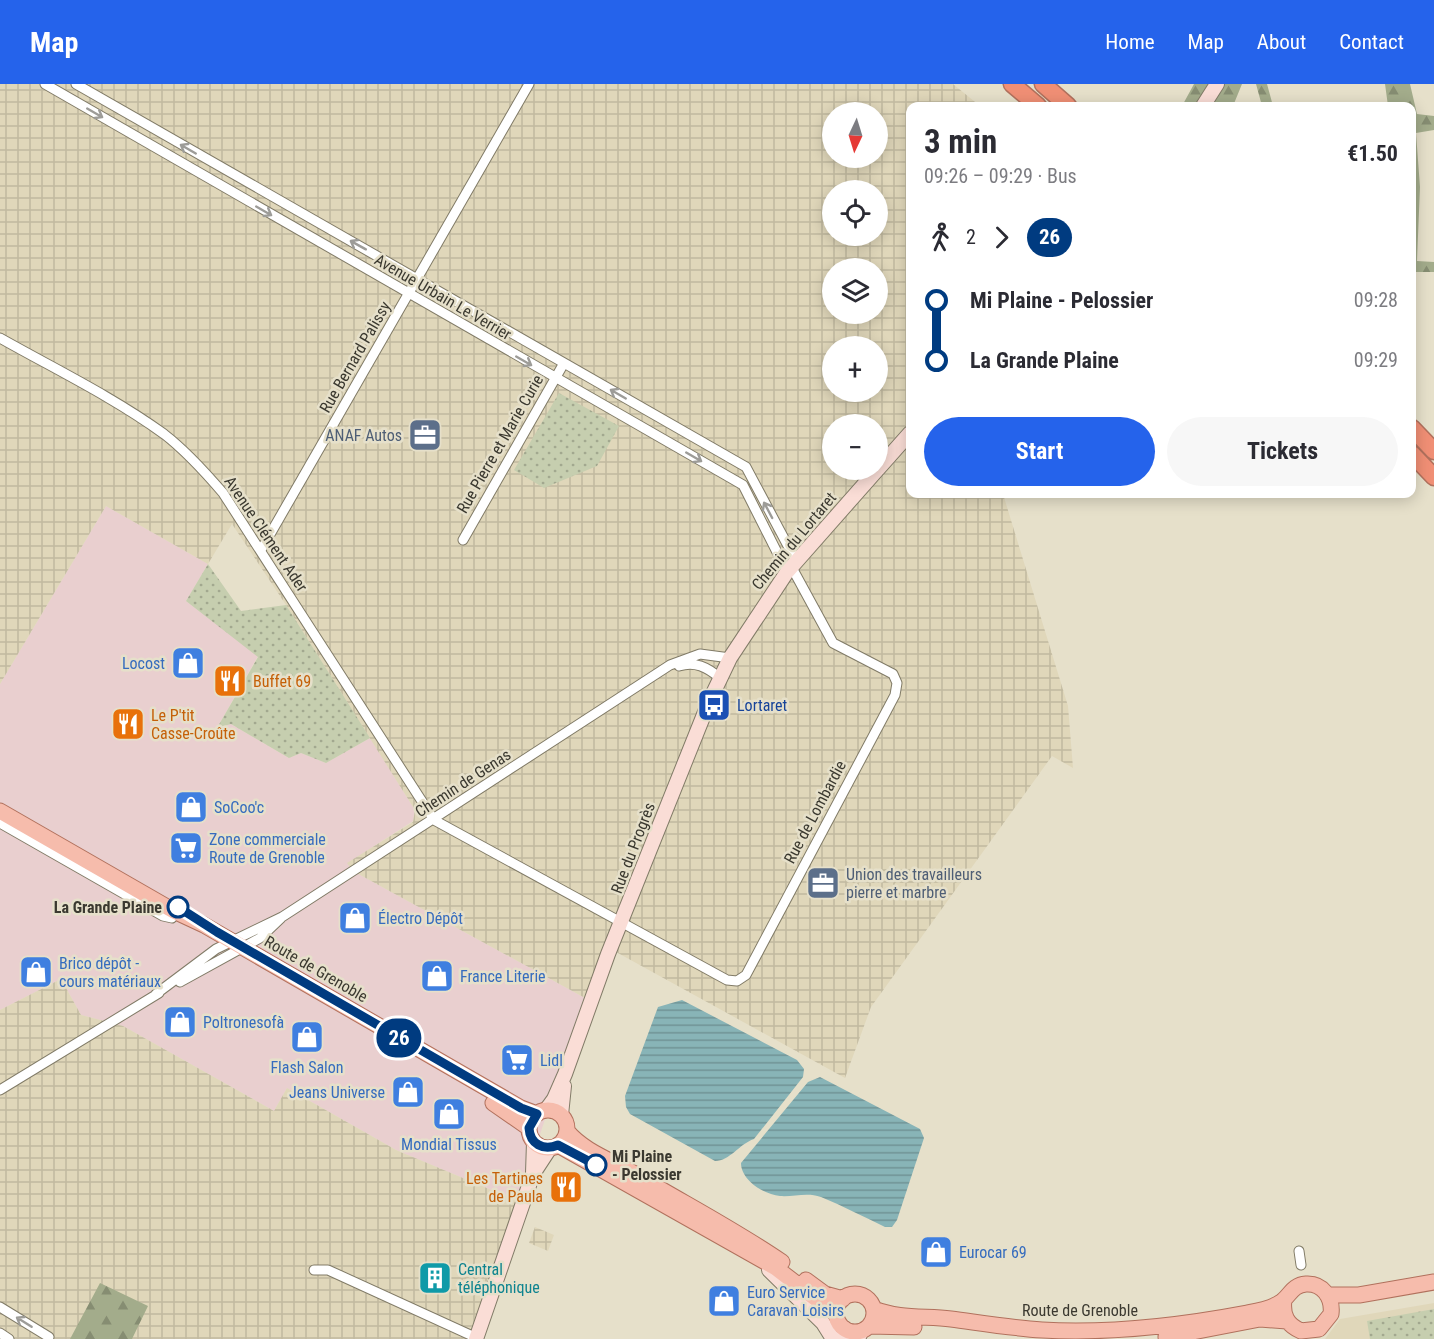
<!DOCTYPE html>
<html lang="en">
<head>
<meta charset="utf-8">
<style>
  :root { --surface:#fff; --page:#f7f7f7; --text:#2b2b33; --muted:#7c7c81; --accent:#2563eb }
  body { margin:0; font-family:"Roboto Condensed",sans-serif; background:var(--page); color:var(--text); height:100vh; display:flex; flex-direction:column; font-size:22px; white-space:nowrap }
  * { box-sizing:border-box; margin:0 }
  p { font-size:20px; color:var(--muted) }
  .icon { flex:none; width:33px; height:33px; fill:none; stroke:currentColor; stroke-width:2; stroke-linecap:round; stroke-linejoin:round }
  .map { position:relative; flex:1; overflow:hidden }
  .sheet { position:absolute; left:906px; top:18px; width:510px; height:396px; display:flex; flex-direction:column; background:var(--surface); border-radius:12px; box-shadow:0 3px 15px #0003 }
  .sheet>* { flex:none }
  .badge { padding:0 12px; border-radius:20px; font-size:21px; line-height:39px }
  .needle { width:39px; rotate:184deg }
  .controls { position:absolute; left:822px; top:18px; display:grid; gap:12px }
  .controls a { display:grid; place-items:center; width:66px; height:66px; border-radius:50%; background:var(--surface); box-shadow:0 3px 15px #0003; font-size:30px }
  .map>.badge { position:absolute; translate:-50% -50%; box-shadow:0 0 0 3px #fff }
  .legs { display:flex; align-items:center; gap:9px; height:66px; padding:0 18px; font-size:20px }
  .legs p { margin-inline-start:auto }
  .head { display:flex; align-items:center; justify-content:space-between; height:102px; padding:0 18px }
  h1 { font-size:33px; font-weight:700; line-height:45px }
  .action { display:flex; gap:12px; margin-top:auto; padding:12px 18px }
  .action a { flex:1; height:69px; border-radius:36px; background:var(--accent); color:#fff; font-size:24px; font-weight:700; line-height:69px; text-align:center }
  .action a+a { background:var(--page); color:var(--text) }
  ul { padding:0 18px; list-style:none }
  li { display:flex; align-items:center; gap:21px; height:60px; font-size:22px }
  li i { display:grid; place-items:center; width:9px; height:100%; margin:0 8px; background:currentColor }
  li i::after { content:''; width:15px; height:15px; margin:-8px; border:4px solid; border-radius:50%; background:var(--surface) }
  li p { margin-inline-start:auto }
  li:first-child i { background:linear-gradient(#0000 50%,currentColor 0) }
  li:last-child i { background:linear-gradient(currentColor 50%,#0000 0) }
  header { display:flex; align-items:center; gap:36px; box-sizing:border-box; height:84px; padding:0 30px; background:var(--accent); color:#fff }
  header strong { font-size:28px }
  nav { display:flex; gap:33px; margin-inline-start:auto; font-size:21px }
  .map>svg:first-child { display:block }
  .commercial { fill:#e9cfcf }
  .industrial { fill:url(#industrial-grid); fill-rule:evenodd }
  .built { fill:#e0d7ba }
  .grass { fill:url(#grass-dots) }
  .forest { fill:url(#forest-firs) }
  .water { fill:url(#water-rules) }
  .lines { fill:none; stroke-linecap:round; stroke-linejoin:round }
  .street-casing { stroke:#817b67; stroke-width:11 }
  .secondary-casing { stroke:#817b67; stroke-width:16 }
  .primary-casing { stroke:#b1715d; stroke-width:17 }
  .highway-casing { stroke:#b1715d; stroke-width:19 }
  .street { stroke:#fff; stroke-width:9 }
  .secondary { stroke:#faddd6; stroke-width:14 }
  .primary { stroke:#f6bcac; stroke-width:15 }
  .highway { stroke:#f08f75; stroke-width:16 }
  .oneway { stroke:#9d9c98 }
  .line-1-casing { stroke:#fff; stroke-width:14 }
  .line-1 { stroke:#003b80; stroke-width:9 }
  .stop-1-dot { fill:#fff; stroke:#003b80; stroke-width:3 }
  .labels { text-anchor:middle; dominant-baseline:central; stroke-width:5; stroke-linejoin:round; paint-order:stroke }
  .street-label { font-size:16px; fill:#3b3930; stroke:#e6e0ca }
  .service-label { font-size:16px; fill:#4e5e75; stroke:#e6e0ca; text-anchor:end }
  .shop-label { font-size:16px; fill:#366cbe; stroke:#e6e0ca; text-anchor:start }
  .food-label { font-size:16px; fill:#c56008; stroke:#e6e0ca; text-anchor:start }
  .transit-label { font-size:16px; fill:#164399; stroke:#e6e0ca; text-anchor:start }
  .stop-label { font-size:16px; font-weight:bold; fill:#3b3930; stroke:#e6e0ca; text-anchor:end }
  .culture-label { font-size:16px; fill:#0d838f; stroke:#e6e0ca; text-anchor:start }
</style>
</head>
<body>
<header>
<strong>Map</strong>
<nav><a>Home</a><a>Map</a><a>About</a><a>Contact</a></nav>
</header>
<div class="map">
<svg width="1434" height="1255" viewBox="0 0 1434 1255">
  <defs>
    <pattern id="industrial-grid" width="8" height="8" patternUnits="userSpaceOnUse" patternTransform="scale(1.5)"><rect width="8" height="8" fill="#e0d7ba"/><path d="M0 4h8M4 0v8" fill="none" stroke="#c1b9a0"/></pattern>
    <pattern id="grass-dots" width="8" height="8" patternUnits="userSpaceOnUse" patternTransform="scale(1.5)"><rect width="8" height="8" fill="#c6ceaf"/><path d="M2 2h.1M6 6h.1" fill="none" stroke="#a2a88f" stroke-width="1.8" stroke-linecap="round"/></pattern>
    <pattern id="forest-firs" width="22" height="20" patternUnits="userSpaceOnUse" patternTransform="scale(1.5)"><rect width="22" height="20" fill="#a3ac8b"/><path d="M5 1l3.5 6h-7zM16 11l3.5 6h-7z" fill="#868d72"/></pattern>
    <pattern id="water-rules" width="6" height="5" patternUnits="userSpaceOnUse" patternTransform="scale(1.5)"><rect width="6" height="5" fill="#88b4b7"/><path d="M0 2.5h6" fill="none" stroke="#709395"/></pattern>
  </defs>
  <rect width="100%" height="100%" fill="#e6e0ca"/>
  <!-- commercial -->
  <path class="commercial" d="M106,422L208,480L186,517L258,572L217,644L231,640L289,674L301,669L326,679L370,654L415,726L413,737L348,779L353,787L585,914L518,1117L396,1066L287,1004L274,1027L123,942L81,931L61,895L0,926V600Z"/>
  <!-- industrial -->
  <path class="industrial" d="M0,0H953L980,22H910V410H1003L1068,622L1073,684L1052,672L871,923L845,994L607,863L585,914L353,787L347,779L413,738L415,726L286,521L232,440L208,480L106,422L0,600ZM832,28H878V74H832ZM832,106H878V152H832ZM832,184H878V230H832ZM832,262H878V308H832ZM832,340H878V386H832Z
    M61,895L81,931L123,942L274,1027L287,1004L396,1066L518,1117L469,1255H0V926Z
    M535,1143L554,1151L548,1167L529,1159Z"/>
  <!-- built -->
  <path class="built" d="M1434,1219V1255H1325L1340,1235Z"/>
  <!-- grass -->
  <path class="grass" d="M559,309L619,342L597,382L544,404L514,386Z
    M208,480L241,527L286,521L370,654L326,679L301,669L289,674L231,640L217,644L258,573L186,517Z
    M1434,1225V1255H1370L1367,1237Z"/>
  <!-- forest -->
  <path class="forest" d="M1194,0H1242L1233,22H1182Z
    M1256,0H1267L1273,22H1262Z
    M1385,0H1410L1417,30L1434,32V46L1416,49L1420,103L1417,177L1434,178V188H1415L1412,195V22H1388Z
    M100,1199L148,1222L132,1255H70Z"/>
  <!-- water -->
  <path class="water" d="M682,916L797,976L804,985L803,993L754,1055C739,1060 730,1077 715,1077L630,1030L626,1023L625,1012L658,923Z
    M820,993L920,1045L924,1054L897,1136L892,1143H885C864,1133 843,1122 821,1113C807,1108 794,1113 780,1112C763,1110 741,1096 741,1079L808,998Z"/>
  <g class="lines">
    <defs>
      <path id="street" d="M45,0L743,401L787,488
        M76,0L746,383L796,477
        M0,254C55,285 113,313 164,350C186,367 205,388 223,409L434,736L727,896L737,897L746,891L895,611L897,599L893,590L833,559L791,482
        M463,456L564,279
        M261,466L529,0
        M679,582C695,577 707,583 720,594
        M0,739L163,832L172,834
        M180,898L260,854L281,834
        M156,910L216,865L282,833L670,581L700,570L730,574
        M0,1006L159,909
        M1299,1167L1301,1181
        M314,1186H328L477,1254
        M0,1223L49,1253
        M0,1249L9,1255"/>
      <path id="secondary" d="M1203,22L1217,0
        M878,385L910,349
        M546,1026L554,1015L565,990L608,870L709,618L730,574L787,488L877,386
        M561,1031L564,1002
        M533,1089L534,1058
        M769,1186L823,1239L833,1255
        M844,1244L845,1255
        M476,1255L533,1090L550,1064
        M858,1255L861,1248"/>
      <path id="primary" d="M0,727L174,827L204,841L521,1024L537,1030
        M493,1019L529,1044
        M529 1045a19 19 0 1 1 38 0a19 19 0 1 1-38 0Z
        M567,1047C585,1069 616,1078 640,1093C687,1121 737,1147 782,1178
        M558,1061L776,1184L836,1230
        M806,1196L825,1210L843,1215
        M836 1229a19 19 0 1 1 38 0a19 19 0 1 1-38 0Z
        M1327,1211H1359L1434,1198
        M874,1225C899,1235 924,1232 951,1235C981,1239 1011,1244 1042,1246C1111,1250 1178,1242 1247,1229C1258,1227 1271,1225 1281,1218C1290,1212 1292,1201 1306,1200C1323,1199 1333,1214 1331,1230L1319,1245L1301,1247C1287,1241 1282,1231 1284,1216
        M869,1242L914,1243
        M1166,1253L1260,1235L1287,1237"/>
      <path id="highway" d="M1012,0L1038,22
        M1043,0L1068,22
        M1412,344L1434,367
        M1412,370L1434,393"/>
    </defs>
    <!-- street casing -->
    <use href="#street" class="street-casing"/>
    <!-- secondary casing -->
    <use href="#secondary" class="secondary-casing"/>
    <!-- primary casing -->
    <use href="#primary" class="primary-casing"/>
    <!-- highway casing -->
    <use href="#highway" class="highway-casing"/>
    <!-- street -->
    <use href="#street" class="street"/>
    <!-- secondary -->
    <use href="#secondary" class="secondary"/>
    <!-- primary -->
    <use href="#primary" class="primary"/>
    <!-- highway -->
    <use href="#highway" class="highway"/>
  </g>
  <!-- one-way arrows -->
  <defs><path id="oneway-shaft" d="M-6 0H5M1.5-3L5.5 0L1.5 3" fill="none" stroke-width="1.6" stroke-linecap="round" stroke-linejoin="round" transform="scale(1.5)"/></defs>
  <g class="oneway">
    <use href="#oneway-shaft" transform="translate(95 29) rotate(30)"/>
    <use href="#oneway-shaft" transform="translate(188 65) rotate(-150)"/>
    <use href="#oneway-shaft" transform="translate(264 127) rotate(30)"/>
    <use href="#oneway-shaft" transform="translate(358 161) rotate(-151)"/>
    <use href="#oneway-shaft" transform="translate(524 277) rotate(30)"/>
    <use href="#oneway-shaft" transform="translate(618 310) rotate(-150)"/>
    <use href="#oneway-shaft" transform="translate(694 373) rotate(30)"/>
    <use href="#oneway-shaft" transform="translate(768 426) rotate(-118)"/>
    <use href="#oneway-shaft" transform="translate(24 1238) rotate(-148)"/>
  </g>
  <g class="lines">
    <defs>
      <path id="line-1" d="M178,823L217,848L521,1024L537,1030L529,1044C530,1060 543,1067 558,1061L596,1081"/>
    </defs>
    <!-- line-1 casing -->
    <use href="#line-1" class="line-1-casing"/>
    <!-- line-1 -->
    <use href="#line-1" class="line-1"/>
  </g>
  <!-- icons -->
  <defs>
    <symbol id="office-square" viewBox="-11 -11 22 22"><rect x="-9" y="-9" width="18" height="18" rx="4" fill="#5c6f8a" stroke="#e6e0ca"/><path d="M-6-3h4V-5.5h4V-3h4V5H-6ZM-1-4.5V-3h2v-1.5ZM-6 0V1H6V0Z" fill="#fff"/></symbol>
    <symbol id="shop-square" viewBox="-11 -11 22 22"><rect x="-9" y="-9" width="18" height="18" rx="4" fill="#3f7fe0" stroke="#e6e0ca"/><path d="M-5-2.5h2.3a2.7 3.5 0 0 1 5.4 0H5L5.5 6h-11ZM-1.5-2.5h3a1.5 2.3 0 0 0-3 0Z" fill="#fff"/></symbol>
    <symbol id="restaurant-square" viewBox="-11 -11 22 22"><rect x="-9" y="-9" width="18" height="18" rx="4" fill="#e8710a" stroke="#e6e0ca"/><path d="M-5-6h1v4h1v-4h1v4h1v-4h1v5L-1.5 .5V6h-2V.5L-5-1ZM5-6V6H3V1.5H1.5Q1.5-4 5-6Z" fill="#fff"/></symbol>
    <symbol id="bus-square" viewBox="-11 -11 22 22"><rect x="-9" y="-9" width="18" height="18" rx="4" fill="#1a4fb4" stroke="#e6e0ca"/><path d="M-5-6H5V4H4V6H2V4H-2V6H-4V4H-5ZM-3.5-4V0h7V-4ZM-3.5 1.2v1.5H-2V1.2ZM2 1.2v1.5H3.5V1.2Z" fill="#fff"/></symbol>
    <symbol id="supermarket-square" viewBox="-11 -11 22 22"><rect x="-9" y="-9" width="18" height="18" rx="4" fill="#3f7fe0" stroke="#e6e0ca"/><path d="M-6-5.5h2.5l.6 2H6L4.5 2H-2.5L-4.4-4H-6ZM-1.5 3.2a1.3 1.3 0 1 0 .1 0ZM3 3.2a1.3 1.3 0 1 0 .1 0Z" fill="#fff"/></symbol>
    <symbol id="building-square" viewBox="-11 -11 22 22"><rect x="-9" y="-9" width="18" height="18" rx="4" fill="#0f9aa8" stroke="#e6e0ca"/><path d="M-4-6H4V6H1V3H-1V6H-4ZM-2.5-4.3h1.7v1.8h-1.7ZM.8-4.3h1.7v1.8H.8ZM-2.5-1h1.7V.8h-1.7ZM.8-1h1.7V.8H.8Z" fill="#fff"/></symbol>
  </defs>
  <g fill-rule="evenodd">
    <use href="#office-square" x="406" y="332" width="38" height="38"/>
    <use href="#shop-square" x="169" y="560" width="38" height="38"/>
    <use href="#restaurant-square" x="211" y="578" width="38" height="38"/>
    <use href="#bus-square" x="695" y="602" width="38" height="38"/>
    <use href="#restaurant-square" x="109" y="621" width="38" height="38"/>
    <use href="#shop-square" x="172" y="704" width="38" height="38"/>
    <use href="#supermarket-square" x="167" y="745" width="38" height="38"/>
    <use href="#office-square" x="804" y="780" width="38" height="38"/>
    <use href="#shop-square" x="336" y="815" width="38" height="38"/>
    <use href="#shop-square" x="17" y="869" width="38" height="38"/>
    <use href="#shop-square" x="418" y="873" width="38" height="38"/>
    <use href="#shop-square" x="161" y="919" width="38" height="38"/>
    <use href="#shop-square" x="288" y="934" width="38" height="38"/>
    <use href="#supermarket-square" x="498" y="957" width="38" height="38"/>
    <use href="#shop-square" x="389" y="989" width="38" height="38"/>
    <use href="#shop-square" x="430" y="1011" width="38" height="38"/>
    <use href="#restaurant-square" x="547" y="1084" width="38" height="38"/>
    <use href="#shop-square" x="917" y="1149" width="38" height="38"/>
    <use href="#building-square" x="416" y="1175" width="38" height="38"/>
    <use href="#shop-square" x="705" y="1198" width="38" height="38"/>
  </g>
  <!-- markers -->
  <g class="stop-1-dot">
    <circle cx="178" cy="823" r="10"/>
    <circle cx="596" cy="1081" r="10"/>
  </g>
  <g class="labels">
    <!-- street labels -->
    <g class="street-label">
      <text transform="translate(443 213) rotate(30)">Avenue Urbain Le Verrier</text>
      <text transform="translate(355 273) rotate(-60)">Rue Bernard Palissy</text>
      <text transform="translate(500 360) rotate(-60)">Rue Pierre et Marie Curie</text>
      <text transform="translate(266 450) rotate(56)">Avenue Clément Ader</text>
      <text transform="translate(794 457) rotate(-50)">Chemin du Lortaret</text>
      <text transform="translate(463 699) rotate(-33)">Chemin de Genas</text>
      <text transform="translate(815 728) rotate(-62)">Rue de Lombardie</text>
      <text transform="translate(633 764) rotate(-69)">Rue du Progrès</text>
      <text transform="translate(316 885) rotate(30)">Route de Grenoble</text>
      <text x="1080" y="1226">Route de Grenoble</text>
    </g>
    <!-- service labels -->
    <g class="service-label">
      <text x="402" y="351">ANAF Autos</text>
      <text x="846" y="790" text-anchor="start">Union des travailleurs<tspan x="846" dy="18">pierre et marbre</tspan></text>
    </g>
    <!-- shop labels -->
    <g class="shop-label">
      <text x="165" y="579" text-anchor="end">Locost</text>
      <text x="214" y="723">SoCoo'c</text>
      <text x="209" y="755">Zone commerciale<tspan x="209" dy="18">Route de Grenoble</tspan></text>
      <text x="378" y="834">Électro Dépôt</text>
      <text x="59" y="879">Brico dépôt -<tspan x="59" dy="18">cours matériaux</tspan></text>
      <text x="460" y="892">France Literie</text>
      <text x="203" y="938">Poltronesofà</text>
      <text x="540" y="976">Lidl</text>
      <text x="307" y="983" text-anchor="middle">Flash Salon</text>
      <text x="385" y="1008" text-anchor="end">Jeans Universe</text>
      <text x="449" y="1060" text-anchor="middle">Mondial Tissus</text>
      <text x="959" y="1168">Eurocar 69</text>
      <text x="747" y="1208">Euro Service<tspan x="747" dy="18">Caravan Loisirs</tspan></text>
    </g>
    <!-- food labels -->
    <g class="food-label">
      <text x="253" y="597">Buffet 69</text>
      <text x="151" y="631">Le P'tit<tspan x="151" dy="18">Casse-Croûte</tspan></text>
      <text x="543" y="1094" text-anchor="end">Les Tartines<tspan x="543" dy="18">de Paula</tspan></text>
    </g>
    <!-- transit labels -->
    <g class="transit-label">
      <text x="737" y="621">Lortaret</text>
    </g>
    <!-- stop labels -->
    <g class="stop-label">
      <text x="162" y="823">La Grande Plaine</text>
      <text x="612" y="1072" text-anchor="start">Mi Plaine<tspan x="612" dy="18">- Pelossier</tspan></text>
    </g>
    <!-- culture labels -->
    <g class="culture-label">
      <text x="458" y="1185">Central<tspan x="458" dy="18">téléphonique</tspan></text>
    </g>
  </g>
</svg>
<div class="controls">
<a><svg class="needle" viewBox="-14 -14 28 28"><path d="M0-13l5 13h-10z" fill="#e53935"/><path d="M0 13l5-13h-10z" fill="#7c7c81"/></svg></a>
<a><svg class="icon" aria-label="locate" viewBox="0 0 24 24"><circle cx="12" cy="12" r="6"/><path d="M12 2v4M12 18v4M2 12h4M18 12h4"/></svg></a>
<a><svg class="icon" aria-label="layers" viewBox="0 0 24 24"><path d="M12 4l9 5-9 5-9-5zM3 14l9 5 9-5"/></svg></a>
<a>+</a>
<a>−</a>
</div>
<b class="badge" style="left:399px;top:954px;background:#003b80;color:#fff">26</b>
<section class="sheet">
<div class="head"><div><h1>3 min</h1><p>09:26 – 09:29 · Bus</p></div><b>€1.50</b></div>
<div class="legs"><svg class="icon" aria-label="walk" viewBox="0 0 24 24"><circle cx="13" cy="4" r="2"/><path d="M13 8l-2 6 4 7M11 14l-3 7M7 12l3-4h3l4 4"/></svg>2<svg class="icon" aria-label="forward" viewBox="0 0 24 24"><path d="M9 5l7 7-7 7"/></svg><b class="badge" style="background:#003b80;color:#fff">26</b></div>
<ul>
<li><i style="color:#003b80"></i><b>Mi Plaine - Pelossier</b><p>09:28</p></li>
<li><i style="color:#003b80"></i><b>La Grande Plaine</b><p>09:29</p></li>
</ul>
<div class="action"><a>Start</a><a>Tickets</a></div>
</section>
</div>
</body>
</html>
